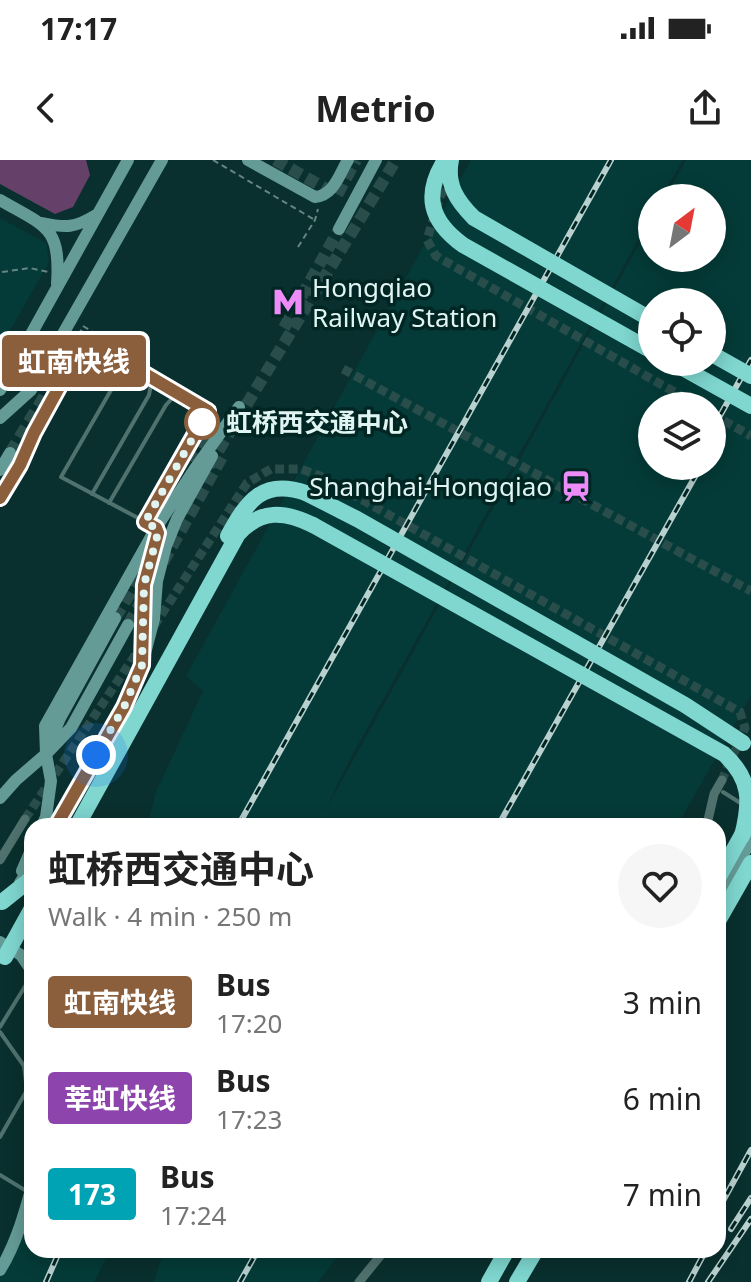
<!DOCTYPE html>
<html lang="en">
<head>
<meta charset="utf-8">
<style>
  :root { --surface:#fff; --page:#f6f6f6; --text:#222; --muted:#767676 }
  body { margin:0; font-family:"Noto Sans","Noto Sans SC",sans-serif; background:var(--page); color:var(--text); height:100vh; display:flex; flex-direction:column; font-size:30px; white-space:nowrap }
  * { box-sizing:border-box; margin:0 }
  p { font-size:26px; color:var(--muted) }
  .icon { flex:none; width:44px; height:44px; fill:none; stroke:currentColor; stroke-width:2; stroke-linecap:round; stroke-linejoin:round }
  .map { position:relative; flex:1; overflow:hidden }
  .panel { position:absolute; left:24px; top:658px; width:702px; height:440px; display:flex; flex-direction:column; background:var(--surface); border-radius:24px; box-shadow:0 4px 20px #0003 }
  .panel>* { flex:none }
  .badge { padding:0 16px; border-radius:6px; font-size:28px; line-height:52px }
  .needle { width:52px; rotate:32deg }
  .tools { position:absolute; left:638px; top:24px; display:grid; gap:16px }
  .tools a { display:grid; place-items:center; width:88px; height:88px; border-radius:50%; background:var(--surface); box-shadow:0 4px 20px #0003; font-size:40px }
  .you { position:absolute; width:40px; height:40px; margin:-20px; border:6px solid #fff; border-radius:50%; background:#1a73e8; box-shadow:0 0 0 12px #1a73e833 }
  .map>.badge { position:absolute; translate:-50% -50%; box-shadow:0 0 0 4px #fff }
  .round { display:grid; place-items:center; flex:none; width:84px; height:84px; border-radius:42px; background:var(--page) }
  .head { display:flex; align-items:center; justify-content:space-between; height:136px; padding:0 24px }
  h1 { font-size:38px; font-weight:700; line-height:60px }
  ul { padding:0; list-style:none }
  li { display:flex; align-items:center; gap:24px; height:96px; padding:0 24px }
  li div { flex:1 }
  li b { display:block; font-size:30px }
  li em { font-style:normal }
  li .badge { min-width:88px; font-weight:700; text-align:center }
  .status { display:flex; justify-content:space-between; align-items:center; height:56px; padding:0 40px; background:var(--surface); direction:ltr }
  .status svg { height:22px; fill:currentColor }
  header { display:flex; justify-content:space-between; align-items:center; height:104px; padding:0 24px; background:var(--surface); font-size:36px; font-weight:700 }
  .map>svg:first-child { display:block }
  .built { fill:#043b38; fill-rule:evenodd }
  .green { fill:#654069 }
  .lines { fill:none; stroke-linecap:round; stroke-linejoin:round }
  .street-tunnel { stroke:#294d4b; stroke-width:9; stroke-dasharray:9 4.5; stroke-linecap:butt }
  .secondary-tunnel { stroke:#294d4b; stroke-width:12; stroke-dasharray:12 6; stroke-linecap:butt }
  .path { stroke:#658482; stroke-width:2; stroke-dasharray:6 4; stroke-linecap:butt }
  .lane { stroke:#50726f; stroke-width:4 }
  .street { stroke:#50726f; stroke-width:9 }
  .secondary { stroke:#649b96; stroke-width:12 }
  .highway { stroke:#7fd7d0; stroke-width:16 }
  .rail-casing { stroke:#b8d0ce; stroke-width:6 }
  .rail { stroke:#002624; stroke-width:3; stroke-dasharray:9; stroke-linecap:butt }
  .highway-bridge { stroke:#7fd7d0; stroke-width:16 }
  .line-casing { stroke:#fff; stroke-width:18 }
  .line { stroke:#8b5e3c; stroke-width:12 }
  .walk { stroke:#e0f4f2; stroke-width:8; stroke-dasharray:0 14.4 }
  .stop-dot { fill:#fff; stroke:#8b5e3c; stroke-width:4 }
  .labels { text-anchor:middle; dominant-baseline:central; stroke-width:7; stroke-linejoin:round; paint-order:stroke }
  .poi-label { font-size:26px; fill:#e0f4f2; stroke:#002624; text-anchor:start }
  .stop-label { font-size:26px; font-weight:bold; fill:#e0f4f2; stroke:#002624; text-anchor:start }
</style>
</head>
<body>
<div class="status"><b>17:17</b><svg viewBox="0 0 49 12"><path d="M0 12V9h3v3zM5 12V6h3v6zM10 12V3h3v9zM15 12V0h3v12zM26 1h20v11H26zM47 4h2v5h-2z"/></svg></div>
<header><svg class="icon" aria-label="back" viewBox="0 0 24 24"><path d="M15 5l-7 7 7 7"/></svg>Metrio<svg class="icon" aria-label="share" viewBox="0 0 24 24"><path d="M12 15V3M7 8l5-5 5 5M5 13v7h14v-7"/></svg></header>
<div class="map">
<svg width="751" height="1122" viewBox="0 0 751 1122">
  <rect width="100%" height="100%" fill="#09302e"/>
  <!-- built -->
  <path class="built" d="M471,0H683L661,38H652V55L349,601L325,651L652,61V98H712V38H665L686,0H751V536L677,666H147L156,632L203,531L186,516ZM652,142H712V202H652ZM652,246H712V306H652Z
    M0,58L46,83L49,102L0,188Z
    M32,1031V1090H110L94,1122H0V1114Z
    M164,1090H343L318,1122H154Z"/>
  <!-- green -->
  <path class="green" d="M0,0H86L90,15L73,47L55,54L0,24Z"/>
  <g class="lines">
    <!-- street-tunnel -->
    <path class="street-tunnel" d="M450,17L440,37L427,80L436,96L699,246
      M343,209L751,431
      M712,254L751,276
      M154,466L247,323L271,309H301L318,315L740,552L745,568L722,620
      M25,659L146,479"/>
    <!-- secondary-tunnel -->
    <path class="secondary-tunnel" d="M275,0L337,35L356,0
      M284,168L339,69
      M10,293L76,184L86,183L211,255L213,264L194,303
      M209,306L396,0
      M115,458L168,372
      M128,465L222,297"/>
    <!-- path -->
    <path class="path" d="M213,0L315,60
      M298,87L315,60L318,49
      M2,112L30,108L48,112
      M83,166L96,174
      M80,170L89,176"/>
    <!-- lane -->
    <path class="lane" d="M119,199L122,211L61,317L155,367
      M92,334L149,235L151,225L148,216
      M0,338L20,305L51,240L80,189L89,184L106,191L208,251L145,362
      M109,343L166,245L177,233
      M143,481L144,425L156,379
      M723,632L742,644
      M0,867L32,815
      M0,872L24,906L27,930L0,977
      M0,1015L28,1032"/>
    <!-- street -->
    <path class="street" d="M705,666L708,660L714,634L722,620
      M0,700L25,659
      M359,1122L385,1090"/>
    <!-- secondary -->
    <path class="secondary" d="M248,0L315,37C334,35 339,15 348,0
      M0,40C46,67 61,66 57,124
      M42,63C66,68 75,68 96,55
      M339,69L376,0
      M0,230L128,0
      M0,258L31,230L162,0
      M0,310L10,293
      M48,587L60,558L115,458
      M0,638L16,620L46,594L71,568L128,465
      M42,666L46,657L51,621L46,594L45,566L156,368L194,310L239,247
      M56,666L124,547L142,505L154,459L157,421L166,386L177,359L212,296
      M22,711L32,688
      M20,723L32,704
      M718,740L751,680
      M0,782L21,795L32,811
      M0,1110C16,1084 24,1055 32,1026"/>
    <!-- highway -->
    <path class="highway" d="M228,376C247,341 263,318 306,333
      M77,666L238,374C261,349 284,351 313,365
      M718,718L747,666
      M718,761L751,703
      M489,1122L507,1090
      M517,1122L536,1090"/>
    <defs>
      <path id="rail" d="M712,270L751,200
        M238,666L611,0
        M498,666L701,306
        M718,1050L751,990
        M731,1069L751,1038
        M46,1122L60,1090
        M240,1122L258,1090
        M689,1122L706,1090
        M708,1122L751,1059"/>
    </defs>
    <!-- rail casing -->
    <use href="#rail" class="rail-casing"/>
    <!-- rail -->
    <use href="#rail" class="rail"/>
    <!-- highway-bridge -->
    <path class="highway-bridge" d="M445,0C423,35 430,61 463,85L652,191
      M451,0C446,25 457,41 474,58L652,160
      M712,194L751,216
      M672,202L751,246
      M306,333L357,359L685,545L743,583
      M313,365L724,594C751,619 751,641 742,676
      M2,742L32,718
      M5,797L32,748"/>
  </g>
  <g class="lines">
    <defs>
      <path id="line" d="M0,338L20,305L34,273L80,189L89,184L106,191L208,251L145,362L156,368L158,373L144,425L142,505L124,547L56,666"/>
    </defs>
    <!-- line casing -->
    <use href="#line" class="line-casing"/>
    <!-- line -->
    <use href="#line" class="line"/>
    <!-- walk -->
    <path class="walk" d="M96,595L124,547L142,505L144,425L158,373L156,368L145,362L202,262"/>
  </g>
  <!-- icons -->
  <defs>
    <symbol id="metro-bare" viewBox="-9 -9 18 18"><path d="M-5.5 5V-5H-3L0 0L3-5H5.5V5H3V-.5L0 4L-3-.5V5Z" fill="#ed8cf9" stroke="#002624" stroke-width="2.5" paint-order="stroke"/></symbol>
    <symbol id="station-bare" viewBox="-9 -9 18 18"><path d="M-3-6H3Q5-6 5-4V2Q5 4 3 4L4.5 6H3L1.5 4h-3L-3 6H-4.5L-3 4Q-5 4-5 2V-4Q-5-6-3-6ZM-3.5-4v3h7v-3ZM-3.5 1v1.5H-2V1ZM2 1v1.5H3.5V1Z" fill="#ed8cf9" stroke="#002624" stroke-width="2.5" paint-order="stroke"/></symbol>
  </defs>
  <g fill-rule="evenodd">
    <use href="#metro-bare" x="266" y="120" width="44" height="44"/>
    <use href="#station-bare" x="554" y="304" width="44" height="44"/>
  </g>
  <!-- markers -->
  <circle class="stop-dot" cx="202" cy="262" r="16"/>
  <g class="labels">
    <!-- poi labels -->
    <g class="poi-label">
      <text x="312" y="127">Hongqiao<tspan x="312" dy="30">Railway Station</tspan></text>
      <text x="552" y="326" text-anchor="end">Shanghai-Hongqiao</text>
    </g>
    <!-- stop labels -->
    <g class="stop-label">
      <text x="226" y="262">虹桥西交通中心</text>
    </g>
  </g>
</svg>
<div class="tools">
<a><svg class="needle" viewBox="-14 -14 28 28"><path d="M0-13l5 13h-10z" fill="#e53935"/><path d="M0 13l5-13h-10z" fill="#767676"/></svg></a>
<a><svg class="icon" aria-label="locate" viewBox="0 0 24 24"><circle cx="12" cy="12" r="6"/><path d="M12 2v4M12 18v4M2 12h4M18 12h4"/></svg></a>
<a><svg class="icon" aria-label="layers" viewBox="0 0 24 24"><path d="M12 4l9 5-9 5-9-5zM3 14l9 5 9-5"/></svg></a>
</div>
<div class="you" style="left:96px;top:595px"></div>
<b class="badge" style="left:74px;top:201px;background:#8b5e3c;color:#fff">虹南快线</b>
<section class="panel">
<div class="head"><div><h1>虹桥西交通中心</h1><p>Walk · 4 min · 250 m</p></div><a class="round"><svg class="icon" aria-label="heart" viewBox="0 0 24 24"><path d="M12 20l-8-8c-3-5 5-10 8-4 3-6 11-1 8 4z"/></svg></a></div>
<ul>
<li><span class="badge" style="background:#8b5e3c;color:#fff">虹南快线</span><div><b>Bus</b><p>17:20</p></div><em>3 min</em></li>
<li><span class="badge" style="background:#8e44ad;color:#fff">莘虹快线</span><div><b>Bus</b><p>17:23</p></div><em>6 min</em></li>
<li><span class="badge" style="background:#00a3b4;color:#fff">173</span><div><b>Bus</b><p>17:24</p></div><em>7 min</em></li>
</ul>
</section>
</div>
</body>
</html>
